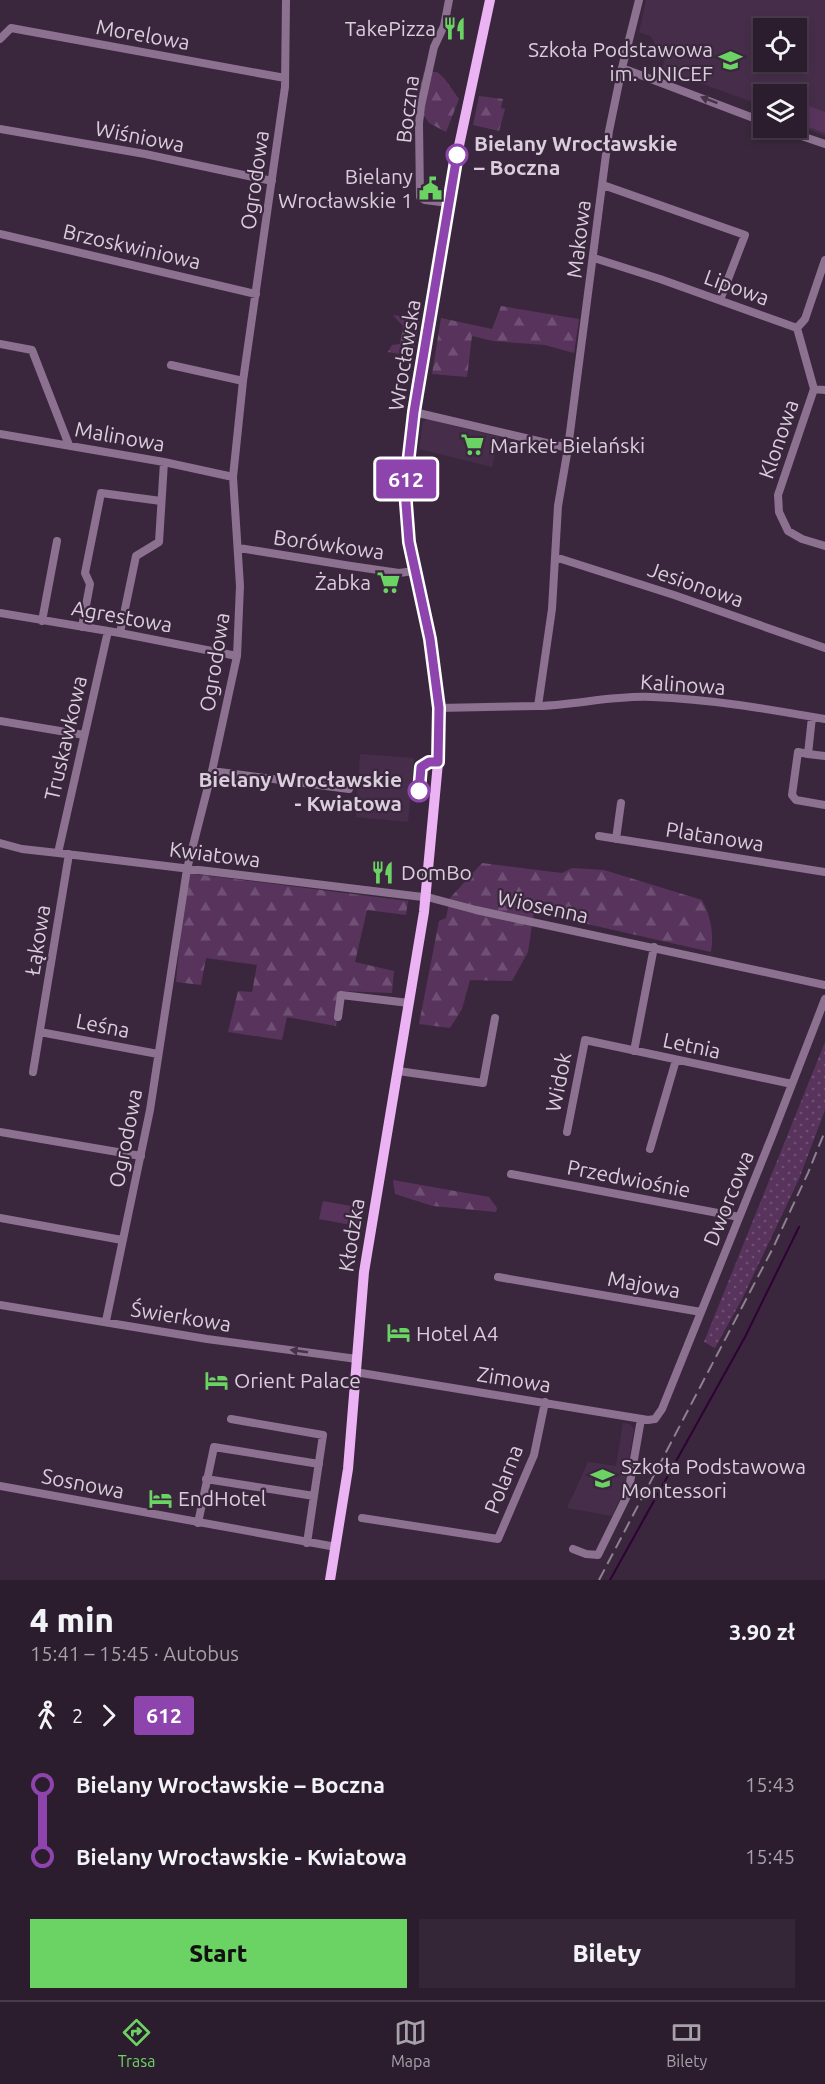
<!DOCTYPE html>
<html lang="pl">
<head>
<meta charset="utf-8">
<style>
  :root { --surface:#2c1d2e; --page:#342636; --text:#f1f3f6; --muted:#a6a2aa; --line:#483b4a; --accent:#6bd363 }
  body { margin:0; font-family:Ubuntu,sans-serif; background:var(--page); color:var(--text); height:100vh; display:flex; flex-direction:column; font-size:22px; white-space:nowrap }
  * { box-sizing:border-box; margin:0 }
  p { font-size:20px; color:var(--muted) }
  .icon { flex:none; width:33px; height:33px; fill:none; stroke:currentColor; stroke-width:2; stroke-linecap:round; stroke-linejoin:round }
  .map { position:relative; height:1580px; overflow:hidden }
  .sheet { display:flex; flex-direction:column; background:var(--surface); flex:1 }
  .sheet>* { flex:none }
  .badge { padding:0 12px; border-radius:4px; font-size:21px; line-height:39px }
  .buttons { position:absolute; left:753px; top:18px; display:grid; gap:12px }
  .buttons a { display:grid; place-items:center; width:54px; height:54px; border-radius:0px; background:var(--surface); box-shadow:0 3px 9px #0003,0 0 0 2px var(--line); font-size:30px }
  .map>.badge { position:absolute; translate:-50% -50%; box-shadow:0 0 0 3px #fff }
  .legs { display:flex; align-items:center; gap:9px; height:66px; padding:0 30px; font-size:20px }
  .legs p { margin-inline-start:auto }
  .summary { display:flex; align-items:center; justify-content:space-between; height:102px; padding:0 30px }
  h1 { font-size:33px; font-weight:800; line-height:45px }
  .action { display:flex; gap:12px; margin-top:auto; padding:12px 30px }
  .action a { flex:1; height:69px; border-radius:0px; background:var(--accent); color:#111; font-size:24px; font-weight:800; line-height:69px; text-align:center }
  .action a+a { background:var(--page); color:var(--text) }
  ul { padding:0 30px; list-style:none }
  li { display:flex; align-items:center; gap:21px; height:72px; font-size:22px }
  li i { display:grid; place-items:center; width:9px; height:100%; margin:0 8px; background:currentColor }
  li i::after { content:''; width:15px; height:15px; margin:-8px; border:4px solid; border-radius:50%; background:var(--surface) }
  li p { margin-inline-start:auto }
  li:first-child i { background:linear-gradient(#0000 50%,currentColor 0) }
  li:last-child i { background:linear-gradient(currentColor 50%,#0000 0) }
  .tabs { display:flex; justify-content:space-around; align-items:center; height:84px; border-top:2px solid var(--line); background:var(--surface); font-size:16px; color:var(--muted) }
  .tabs a { display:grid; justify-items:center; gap:3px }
  .tabs .selected { color:var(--accent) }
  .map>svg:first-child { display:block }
  .built { fill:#462e4a; fill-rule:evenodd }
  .grass { fill:url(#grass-dots) }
  .forest { fill:url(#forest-firs) }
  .pitch { fill:#58345d }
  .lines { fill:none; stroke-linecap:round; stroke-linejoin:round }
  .stream { stroke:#2f0235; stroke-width:2 }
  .minor { stroke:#8c7290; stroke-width:8 }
  .major { stroke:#ebb3f3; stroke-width:10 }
  .rail { stroke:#8f7f92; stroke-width:2; stroke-dasharray:12 6; stroke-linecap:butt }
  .oneway { fill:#463249 }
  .line-1-casing { stroke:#fff; stroke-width:14 }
  .line-1 { stroke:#8e44ad; stroke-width:9 }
  .stop-1-dot { fill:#fff; stroke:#8e44ad; stroke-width:3 }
  .labels { text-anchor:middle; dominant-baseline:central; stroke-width:4.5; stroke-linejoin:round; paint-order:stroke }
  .poi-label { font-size:21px; fill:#dacddc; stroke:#3a273d; text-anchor:start }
  .street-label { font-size:21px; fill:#dacddc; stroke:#3a273d }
  .stop-label { font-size:21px; font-weight:bold; fill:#dacddc; stroke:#3a273d; text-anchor:start }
</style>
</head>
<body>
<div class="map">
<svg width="825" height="1580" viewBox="0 0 825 1580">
  <defs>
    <pattern id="grass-dots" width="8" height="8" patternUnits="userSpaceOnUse" patternTransform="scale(1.5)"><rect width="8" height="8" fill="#58345d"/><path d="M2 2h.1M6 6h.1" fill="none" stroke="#6f5074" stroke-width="1.8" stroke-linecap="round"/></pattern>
    <pattern id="forest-firs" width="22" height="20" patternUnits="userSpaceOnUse" patternTransform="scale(1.5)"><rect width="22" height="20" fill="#58345d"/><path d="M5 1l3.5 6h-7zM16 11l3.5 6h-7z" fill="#6f5074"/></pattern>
  </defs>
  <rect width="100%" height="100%" fill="#3a273d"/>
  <!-- built -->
  <path class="built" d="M646,0H825V136L797,125L796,94H764L763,106L662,69L665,58L650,36L639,32ZM764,28H796V62H764Z
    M427,419L499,437L492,467L419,449L423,422Z
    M360,754L414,758L408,822L356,817Z
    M623,1423L630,1424L634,1429L624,1490L612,1516L567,1508L588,1462L616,1466Z"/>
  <!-- grass -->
  <path class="grass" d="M825,1042V1110L799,1179L742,1299L715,1348L704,1342Z"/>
  <!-- forest -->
  <path class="forest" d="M424,72H437L444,78L459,99L446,132L429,123L416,104Z
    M479,96L503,99L501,108L505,109L499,131L473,125Z
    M501,306L579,319L574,353L545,345L493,341L472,336L467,377L432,374L441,318L492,329Z
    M393,315L412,318L419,322L413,356L388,352L392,345L400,344L403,326Z
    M482,863L562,873L572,868L604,870L702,900C711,917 714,933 711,952L534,912L528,952L512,981L470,980L462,1009L450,1028L419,1024L439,921L446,918L450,898Z
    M186,873L408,901L406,915L367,910L355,962L394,971L392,993L341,991L336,1026L287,1017L282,1040L228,1032L238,991L252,992L257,965L206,958L201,985L176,982Z
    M393,1180L489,1197L497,1208L496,1212L433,1206L395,1194Z"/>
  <!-- pitch -->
  <path class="pitch" d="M798,102L825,112V133L797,123Z
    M323,1201L362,1208L360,1223L351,1225L319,1219Z"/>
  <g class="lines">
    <!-- stream -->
    <path class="stream" d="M610,1580L745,1337L799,1227"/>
    <!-- minor -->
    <path class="minor" d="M0,39L11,28L285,78
      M622,68L764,122
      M778,128L825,144
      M0,129L145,154L272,181
      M603,185L745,235L720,300
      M448,203L425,200L420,197L419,123L421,106L434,47L444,26L449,0
      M0,234L256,294
      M594,258L660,279L797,328L814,389L825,390
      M797,328L805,319L825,260
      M0,344L32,350L69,445
      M171,365L243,381
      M814,389L778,495L779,512L788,531L802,539L825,546
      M414,412L568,448
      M0,434L164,462L233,477
      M239,548L351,566L399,573L414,571
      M555,557L674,595L825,648
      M0,613L120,633L237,656
      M42,621L57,541
      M82,627L90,584L85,573L101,493L161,501
      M120,633L136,556L159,542L164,462
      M538,706C576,705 614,695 652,697C710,699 768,709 825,719
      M439,708L538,706L552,609L558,506L568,448L609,131L622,68L639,0
      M812,717L808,754L798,752L792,795L796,800L825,805
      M0,721L84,735
      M808,754L825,756
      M212,771L349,789
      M599,836L825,872
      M616,839L621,803
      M0,843L22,849L58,853L431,898L476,910L825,985
      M58,853L108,631
      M338,1017L341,995L409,1003
      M40,1032L158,1054
      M634,1051L654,947
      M398,1071L483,1083L495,1018
      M33,1072L69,854
      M0,1132L141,1156
      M567,1132L585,1040L792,1084
      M650,1149L676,1060
      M511,1174L739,1217
      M0,1218L122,1240
      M498,1277L701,1312
      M0,1305L207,1339L357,1359
      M106,1321L150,1110L187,869L212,771L237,656L240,586L233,477L243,381L285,87L286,0
      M355,1372L648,1420L655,1419L662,1409L772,1136L825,999
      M231,1419L323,1435L307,1543
      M206,1479L314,1496
      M0,1486L336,1547
      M362,1518L498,1539L534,1455L545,1402
      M198,1523L214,1447L319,1464
      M573,1549L586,1554L598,1555L628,1494L641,1419"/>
    <!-- major -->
    <path class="major" d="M330,1580L348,1469L364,1272L424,912L439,752V708L430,639L414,571L406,518L407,470L414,412L457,155L490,0"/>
    <!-- rail -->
    <path class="rail" d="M599,1580L773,1248L808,1173L825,1131"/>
  </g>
  <!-- one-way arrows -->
  <defs><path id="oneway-solid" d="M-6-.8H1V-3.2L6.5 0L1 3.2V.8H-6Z" transform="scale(1.5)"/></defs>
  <g class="oneway">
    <use href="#oneway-solid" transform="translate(709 100) rotate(-159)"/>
    <use href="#oneway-solid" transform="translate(299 1351) rotate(-172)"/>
  </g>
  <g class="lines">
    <defs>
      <path id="line-1" d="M419,791L421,767L429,762H438L439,708L430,639L409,542L405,490L414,412L457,155"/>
    </defs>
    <!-- line-1 casing -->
    <use href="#line-1" class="line-1-casing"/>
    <!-- line-1 -->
    <use href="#line-1" class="line-1"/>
  </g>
  <!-- icons -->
  <defs>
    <symbol id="restaurant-bare" viewBox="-9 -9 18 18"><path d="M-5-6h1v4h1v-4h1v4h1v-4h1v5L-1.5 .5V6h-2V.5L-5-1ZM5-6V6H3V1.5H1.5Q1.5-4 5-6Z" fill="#6bd363" stroke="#3a273d" stroke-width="2.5" paint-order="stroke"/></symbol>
    <symbol id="school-bare" viewBox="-9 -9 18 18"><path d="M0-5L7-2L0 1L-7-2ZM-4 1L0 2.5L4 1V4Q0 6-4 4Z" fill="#6bd363" stroke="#3a273d" stroke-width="2.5" paint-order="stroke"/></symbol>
    <symbol id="civic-bare" viewBox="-9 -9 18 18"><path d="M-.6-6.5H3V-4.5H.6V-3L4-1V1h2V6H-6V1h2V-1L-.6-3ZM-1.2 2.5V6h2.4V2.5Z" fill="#6bd363" stroke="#3a273d" stroke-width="2.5" paint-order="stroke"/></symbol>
    <symbol id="supermarket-bare" viewBox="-9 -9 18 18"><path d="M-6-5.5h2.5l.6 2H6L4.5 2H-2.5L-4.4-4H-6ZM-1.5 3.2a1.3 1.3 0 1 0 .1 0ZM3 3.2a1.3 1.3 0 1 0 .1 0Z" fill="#6bd363" stroke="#3a273d" stroke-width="2.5" paint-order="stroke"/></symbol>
    <symbol id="hotel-bare" viewBox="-9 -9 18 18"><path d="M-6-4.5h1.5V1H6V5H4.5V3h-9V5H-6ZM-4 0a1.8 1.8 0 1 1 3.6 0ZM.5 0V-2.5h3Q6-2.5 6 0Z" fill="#6bd363" stroke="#3a273d" stroke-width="2.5" paint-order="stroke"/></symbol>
  </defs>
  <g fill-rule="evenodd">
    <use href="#restaurant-bare" x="438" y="12" width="33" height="33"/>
    <use href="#school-bare" x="714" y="44" width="33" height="33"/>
    <use href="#civic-bare" x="414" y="172" width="33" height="33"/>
    <use href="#supermarket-bare" x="456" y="428" width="33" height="33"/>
    <use href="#supermarket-bare" x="372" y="566" width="33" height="33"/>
    <use href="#restaurant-bare" x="366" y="856" width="33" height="33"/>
    <use href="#hotel-bare" x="382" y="1316" width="33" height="33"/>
    <use href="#hotel-bare" x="200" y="1364" width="33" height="33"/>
    <use href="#school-bare" x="586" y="1462" width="33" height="33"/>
    <use href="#hotel-bare" x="144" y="1482" width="33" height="33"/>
  </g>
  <!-- markers -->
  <g class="stop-1-dot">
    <circle cx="457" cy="155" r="10"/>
    <circle cx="419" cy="791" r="10"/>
  </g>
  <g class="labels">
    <!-- poi labels -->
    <g class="poi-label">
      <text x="436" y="28" text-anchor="end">TakePizza</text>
      <text x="713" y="49" text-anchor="end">Szkoła Podstawowa<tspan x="713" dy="24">im. UNICEF</tspan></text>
      <text x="413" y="176" text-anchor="end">Bielany<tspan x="413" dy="24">Wrocławskie 1</tspan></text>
      <text x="490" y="445">Market Bielański</text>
      <text x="371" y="582" text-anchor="end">Żabka</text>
      <text x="401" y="872">DomBo</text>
      <text x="416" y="1333">Hotel A4</text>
      <text x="234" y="1380">Orient Palace</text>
      <text x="621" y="1466">Szkoła Podstawowa<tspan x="621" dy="24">Montessori</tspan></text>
      <text x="178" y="1498">EndHotel</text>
    </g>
    <!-- street labels -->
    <g class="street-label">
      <text transform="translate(143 34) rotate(10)">Morelowa</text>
      <text transform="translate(407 109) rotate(-83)">Boczna</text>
      <text transform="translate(140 136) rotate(11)">Wiśniowa</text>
      <text transform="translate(254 180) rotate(-82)">Ogrodowa</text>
      <text transform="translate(578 239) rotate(-83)">Makowa</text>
      <text transform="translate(132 246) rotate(13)">Brzoskwiniowa</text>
      <text transform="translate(737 287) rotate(20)">Lipowa</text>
      <text transform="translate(404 355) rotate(-81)">Wrocławska</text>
      <text transform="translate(120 436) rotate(10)">Malinowa</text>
      <text transform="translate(778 439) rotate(-71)">Klonowa</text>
      <text transform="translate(329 544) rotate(8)">Borówkowa</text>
      <text transform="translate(696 584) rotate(19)">Jesionowa</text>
      <text transform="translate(122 616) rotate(10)">Agrestowa</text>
      <text transform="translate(214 662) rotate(-81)">Ogrodowa</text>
      <text transform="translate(683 684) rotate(4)">Kalinowa</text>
      <text transform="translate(65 738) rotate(-77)">Truskawkowa</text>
      <text transform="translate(715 836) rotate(9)">Platanowa</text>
      <text transform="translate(215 854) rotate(7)">Kwiatowa</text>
      <text transform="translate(543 906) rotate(12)">Wiosenna</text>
      <text transform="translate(37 940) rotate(-81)">Łąkowa</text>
      <text transform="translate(103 1025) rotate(11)">Leśna</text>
      <text transform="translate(692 1045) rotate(12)">Letnia</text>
      <text transform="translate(558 1082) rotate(-79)">Widok</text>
      <text transform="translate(125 1138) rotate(-79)">Ogrodowa</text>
      <text transform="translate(629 1178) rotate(11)">Przedwiośnie</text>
      <text transform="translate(728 1198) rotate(-68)">Dworcowa</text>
      <text transform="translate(351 1235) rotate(-81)">Kłodzka</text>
      <text transform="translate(644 1284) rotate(10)">Majowa</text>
      <text transform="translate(181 1316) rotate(9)">Świerkowa</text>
      <text transform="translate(514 1379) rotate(9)">Zimowa</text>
      <text transform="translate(503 1479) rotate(-69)">Polarna</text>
      <text transform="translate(83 1483) rotate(11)">Sosnowa</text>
    </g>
    <!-- stop labels -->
    <g class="stop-label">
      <text x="474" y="143">Bielany Wrocławskie<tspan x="474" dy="24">– Boczna</tspan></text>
      <text x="402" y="779" text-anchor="end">Bielany Wrocławskie<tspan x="402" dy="24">- Kwiatowa</tspan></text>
    </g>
  </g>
</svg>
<div class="buttons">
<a><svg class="icon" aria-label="locate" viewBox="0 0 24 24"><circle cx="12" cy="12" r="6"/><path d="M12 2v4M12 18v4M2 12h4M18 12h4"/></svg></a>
<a><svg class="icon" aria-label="layers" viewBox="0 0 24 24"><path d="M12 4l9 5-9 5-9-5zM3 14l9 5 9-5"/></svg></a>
</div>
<b class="badge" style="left:406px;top:479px;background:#8e44ad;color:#fff">612</b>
</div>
<section class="sheet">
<div class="summary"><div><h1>4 min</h1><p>15:41 – 15:45 · Autobus</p></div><b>3.90 zł</b></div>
<div class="legs"><svg class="icon" aria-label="walk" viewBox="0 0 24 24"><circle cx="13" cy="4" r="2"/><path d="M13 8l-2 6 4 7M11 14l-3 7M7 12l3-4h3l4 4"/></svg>2<svg class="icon" aria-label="forward" viewBox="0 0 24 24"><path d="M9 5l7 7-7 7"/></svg><b class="badge" style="background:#8e44ad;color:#fff">612</b></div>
<ul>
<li><i style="color:#8e44ad"></i><b>Bielany Wrocławskie – Boczna</b><p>15:43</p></li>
<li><i style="color:#8e44ad"></i><b>Bielany Wrocławskie - Kwiatowa</b><p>15:45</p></li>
</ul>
<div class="action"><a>Start</a><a>Bilety</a></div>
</section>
<nav class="tabs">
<a class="selected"><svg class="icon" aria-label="directions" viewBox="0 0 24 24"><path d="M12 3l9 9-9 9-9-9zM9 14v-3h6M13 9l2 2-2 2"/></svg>Trasa</a>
<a><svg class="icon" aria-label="map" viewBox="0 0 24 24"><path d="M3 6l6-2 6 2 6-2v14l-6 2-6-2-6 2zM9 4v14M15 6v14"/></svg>Mapa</a>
<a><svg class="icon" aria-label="tickets" viewBox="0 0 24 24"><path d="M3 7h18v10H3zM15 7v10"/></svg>Bilety</a>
</nav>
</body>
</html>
